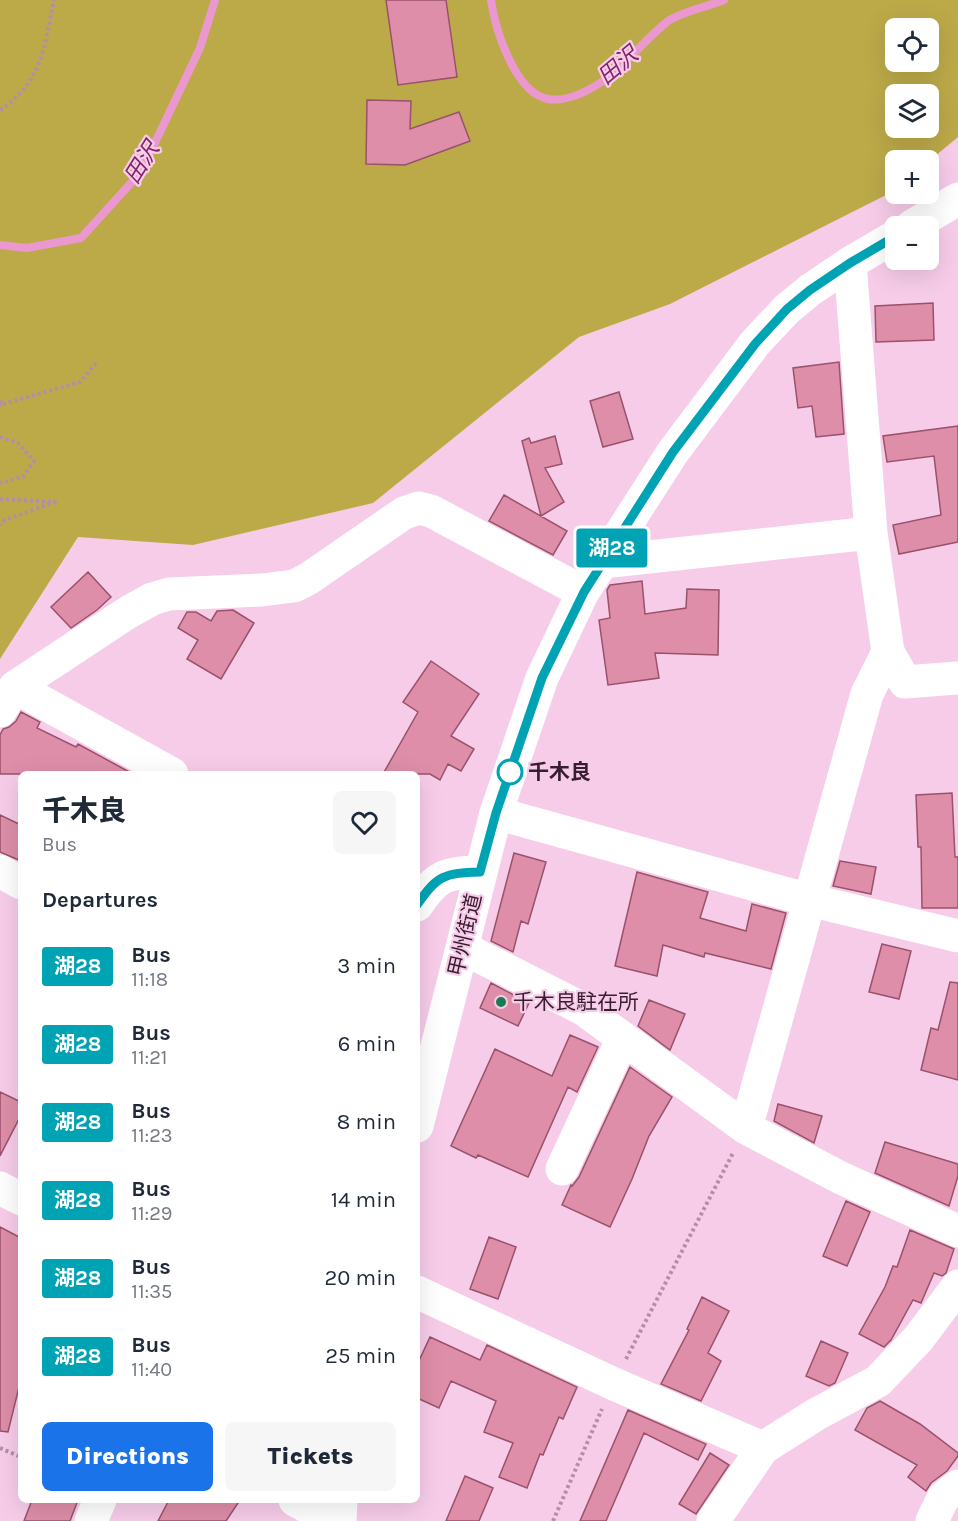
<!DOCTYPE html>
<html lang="en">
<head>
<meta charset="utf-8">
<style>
  :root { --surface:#fff; --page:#f6f6f7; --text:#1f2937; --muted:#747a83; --accent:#1a73e8 }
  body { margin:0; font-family:Karla,"Noto Sans JP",sans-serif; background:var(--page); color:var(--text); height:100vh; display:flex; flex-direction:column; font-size:22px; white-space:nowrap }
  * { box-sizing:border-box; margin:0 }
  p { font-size:20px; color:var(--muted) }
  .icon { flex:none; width:33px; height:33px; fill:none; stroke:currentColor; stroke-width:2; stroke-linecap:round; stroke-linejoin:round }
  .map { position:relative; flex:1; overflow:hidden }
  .details { position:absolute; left:18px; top:771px; width:402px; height:732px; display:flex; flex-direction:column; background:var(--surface); border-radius:9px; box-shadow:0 6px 24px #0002 }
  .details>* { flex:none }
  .badge { padding:0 12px; border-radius:4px; font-size:21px; line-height:39px }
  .controls { position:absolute; left:885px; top:18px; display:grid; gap:12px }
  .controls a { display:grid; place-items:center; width:54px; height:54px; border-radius:9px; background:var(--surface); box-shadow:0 6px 24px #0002; font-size:30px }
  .map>.badge { position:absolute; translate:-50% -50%; box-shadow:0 0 0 3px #fff }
  h2 { padding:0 24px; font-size:22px; line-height:54px }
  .round { display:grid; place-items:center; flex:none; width:63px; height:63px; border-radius:9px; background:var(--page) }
  .headline { display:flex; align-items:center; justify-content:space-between; height:102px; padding:0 24px }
  h1 { font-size:28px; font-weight:800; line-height:45px }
  .button { display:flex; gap:12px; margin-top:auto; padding:12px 24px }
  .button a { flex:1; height:69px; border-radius:9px; background:var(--accent); color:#fff; font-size:24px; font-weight:800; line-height:69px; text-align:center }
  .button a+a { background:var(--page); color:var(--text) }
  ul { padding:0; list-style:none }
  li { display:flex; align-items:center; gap:18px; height:78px; padding:0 24px }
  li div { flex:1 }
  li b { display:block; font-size:22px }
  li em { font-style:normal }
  li .badge { min-width:66px; font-weight:700; text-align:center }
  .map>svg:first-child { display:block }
  .green { fill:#bcaa49; fill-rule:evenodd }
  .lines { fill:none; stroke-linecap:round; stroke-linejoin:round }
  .stream { stroke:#eb98d1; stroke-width:8 }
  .building { fill:#de8ea8; stroke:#9a516b; stroke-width:1.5 }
  .path { stroke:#b38ea7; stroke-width:4; stroke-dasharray:3 3; stroke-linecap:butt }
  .minor { stroke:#fff; stroke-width:33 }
  .major { stroke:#fff; stroke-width:33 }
  .highway { stroke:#fff; stroke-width:33 }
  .line-casing { stroke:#fff; stroke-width:14 }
  .line { stroke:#00a3b4; stroke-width:9 }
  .stop-dot { fill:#fff; stroke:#00a3b4; stroke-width:3 }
  .poi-dot { fill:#1c7a50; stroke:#f7cce9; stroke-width:2 }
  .labels { text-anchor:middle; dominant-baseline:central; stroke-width:4.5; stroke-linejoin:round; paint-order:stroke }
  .stop-label { font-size:21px; font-weight:bold; fill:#371d30; stroke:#f7cce9; text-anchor:start }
  .street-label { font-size:21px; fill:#371d30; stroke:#f7cce9 }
  .poi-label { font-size:21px; fill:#371d30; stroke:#f7cce9; text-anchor:start }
  .water-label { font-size:22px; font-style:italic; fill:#82236b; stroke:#f7cce9 }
</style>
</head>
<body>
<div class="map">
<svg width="958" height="1521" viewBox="0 0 958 1521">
  <rect width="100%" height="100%" fill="#f7cce9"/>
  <!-- green -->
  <path class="green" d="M0,0H958V137L929,161L896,160L895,189L890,193L670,304L579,337L373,503L193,545L78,537L0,659ZM896,28H928V62H896ZM896,94H928V128H896Z"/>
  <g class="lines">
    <!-- stream -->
    <path class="stream" d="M491,0C495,29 515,93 548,99C566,102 586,92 600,83C625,66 644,40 668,21C681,12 709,6 724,0
      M0,245L27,248L81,238L141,172L200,48L215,0"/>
  </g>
  <!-- building -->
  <path class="building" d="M386,0H446L457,77L398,85Z
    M367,100L411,101L410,129L459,112L470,141L405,165L366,164Z
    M933,303L934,340L876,342L875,306Z
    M839,362L844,434L816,437L812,406L798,408L793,368Z
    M619,392L633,439L603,447L590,401Z
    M958,426V542L899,554L893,525L941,515L934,456L887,462L883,436Z
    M555,436L562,464L545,468L564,502L541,516L522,441L529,438L531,443Z
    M504,495L567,531L553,555L489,521Z
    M88,572L111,597L97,610L71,628L51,607Z
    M642,581L645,614L686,608L687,589L719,590L718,655L655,653L659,678L608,685L599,620L610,618L607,590L610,585Z
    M233,610L254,623L221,679L187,659L198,640L178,628L187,612H196L211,621L217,611Z
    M431,661L479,694L451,736L474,749L461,771L448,764L440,780L430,774H383L418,712L403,702Z
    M21,712L40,722L37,728L76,747L78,744L133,774H0V735L3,729L9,727L16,721Z
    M952,793L955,857H958V908H922L921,847H918L916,795Z
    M0,815L21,825V861L0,852Z
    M514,853L546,862L528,924L521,921L513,952L491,941Z
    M840,861L876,867L871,894L833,886Z
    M637,872L708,892L700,918L746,931L752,904L786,913L771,969L705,953L704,957L663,945L657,976L615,966Z
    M882,944L911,951L899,999L869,992Z
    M950,982L958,983V1080L921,1070L931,1028L938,1030Z
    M491,983L529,1003L518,1026L480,1008Z
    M649,1000L685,1014L670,1050L638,1026Z
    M570,1035L598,1047L577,1092L568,1087L528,1177L478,1155L476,1158L451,1146L495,1049L552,1076Z
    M630,1067L672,1097L649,1136L632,1179L610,1227L562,1205L571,1185L572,1186L579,1177Z
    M0,1092L21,1102V1115L0,1156Z
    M778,1104L822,1116L814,1143L774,1121Z
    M885,1142L958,1164V1176L949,1206L875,1173Z
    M846,1201L870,1212L847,1266L823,1256Z
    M0,1227L21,1238V1379L8,1432L0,1431Z
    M910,1230L954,1249L946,1273L942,1276L934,1273L921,1303L913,1300L891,1340L884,1347L859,1334L885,1287L893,1266L897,1267Z
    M489,1237L516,1247L498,1299L470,1289Z
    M702,1297L729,1311L708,1353L721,1361L701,1401L661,1384L689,1330L687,1329Z
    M430,1337L480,1360L487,1345L577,1387L563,1419L559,1417L543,1455L540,1454L527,1488L499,1477L513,1443L484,1432L496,1401L451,1381L439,1408L417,1398V1365Z
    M821,1341L848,1353L835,1383L829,1386L806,1376Z
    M880,1401L920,1424L958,1453V1456L947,1471L931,1483L926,1491L908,1477L917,1465L855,1430L867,1408Z
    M628,1410L706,1444L698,1460L644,1433L606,1521H580Z
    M710,1453L729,1465L696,1514L679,1504Z
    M465,1476L493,1488L479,1521H446Z
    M32,1500H78L70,1521H24Z
    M169,1500H240L226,1521H158Z"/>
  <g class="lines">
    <!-- path -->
    <path class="path" d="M0,110C43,81 44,47 54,0
      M0,401L3,404L0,405
      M3,404L80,382L98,361
      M0,437L18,443L34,461L23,477L0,483
      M0,499L55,502L5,520L0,525
      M626,1359L733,1153
      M0,1448L21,1457
      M553,1521L602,1409"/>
    <!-- minor -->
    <path class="minor" d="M850,263L871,533L888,652L905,682L958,678
      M602,562L871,533
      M15,687L172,774
      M0,711L15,687L127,613L152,599L169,594L262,590L294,586L308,579L404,513L419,508L431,511L583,592
      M496,813L809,900L958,936
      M0,871L21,883
      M463,948L583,1009L746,1128L841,1178L958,1231
      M746,1128L867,694L888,652
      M562,1169L623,1038
      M0,1188L21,1199
      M417,1292L614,1384L763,1448
      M295,1500L333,1521
      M713,1521L763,1448L815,1415L878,1381L918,1339L958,1286
      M932,1521L943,1498L958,1486"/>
    <!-- major -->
    <path class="major" d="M417,905C437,875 445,873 480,872
      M91,1521L100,1500"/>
    <!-- highway -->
    <path class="highway" d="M912,226L958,199
      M417,1126L496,813L542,678L583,592L673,452L755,343L787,309L810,290L850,263L896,236
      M340,1521L341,1500"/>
  </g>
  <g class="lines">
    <defs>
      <path id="line" d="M417,905C437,875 445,873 480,872L496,813L542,678L584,592L673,452L755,344L787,309L810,290L850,263L896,236"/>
    </defs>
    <!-- line casing -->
    <use href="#line" class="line-casing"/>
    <!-- line -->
    <use href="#line" class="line"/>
  </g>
  <!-- markers -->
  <circle class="stop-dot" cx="510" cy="772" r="12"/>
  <circle class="poi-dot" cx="501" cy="1002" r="6"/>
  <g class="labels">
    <!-- stop labels -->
    <g class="stop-label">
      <text x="528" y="772">千木良</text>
    </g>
    <!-- street labels -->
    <g class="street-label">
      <text transform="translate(465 935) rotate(-77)">甲州街道</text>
    </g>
    <!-- poi labels -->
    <g class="poi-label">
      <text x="513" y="1002">千木良駐在所</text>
    </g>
    <!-- water labels -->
    <g class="water-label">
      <text transform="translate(618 66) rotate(-40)">田沢</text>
      <text transform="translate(142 163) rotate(-58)">田沢</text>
    </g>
  </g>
</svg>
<div class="controls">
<a><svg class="icon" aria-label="locate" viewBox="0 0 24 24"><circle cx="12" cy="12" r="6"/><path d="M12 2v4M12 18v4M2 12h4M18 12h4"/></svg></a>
<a><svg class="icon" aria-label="layers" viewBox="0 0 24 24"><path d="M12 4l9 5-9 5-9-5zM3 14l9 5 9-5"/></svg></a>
<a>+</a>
<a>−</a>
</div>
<b class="badge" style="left:612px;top:548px;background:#00a3b4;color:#fff">湖28</b>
<section class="details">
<div class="headline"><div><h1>千木良</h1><p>Bus</p></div><a class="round"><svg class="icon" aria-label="heart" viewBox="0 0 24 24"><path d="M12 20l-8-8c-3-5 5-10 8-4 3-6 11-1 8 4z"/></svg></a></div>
<h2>Departures</h2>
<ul>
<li><span class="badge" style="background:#00a3b4;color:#fff">湖28</span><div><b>Bus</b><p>11:18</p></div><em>3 min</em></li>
<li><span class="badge" style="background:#00a3b4;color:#fff">湖28</span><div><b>Bus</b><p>11:21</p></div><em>6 min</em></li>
<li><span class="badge" style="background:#00a3b4;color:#fff">湖28</span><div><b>Bus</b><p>11:23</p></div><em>8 min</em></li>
<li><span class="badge" style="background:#00a3b4;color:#fff">湖28</span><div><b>Bus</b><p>11:29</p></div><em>14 min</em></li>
<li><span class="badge" style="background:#00a3b4;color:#fff">湖28</span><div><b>Bus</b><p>11:35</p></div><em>20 min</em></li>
<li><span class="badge" style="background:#00a3b4;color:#fff">湖28</span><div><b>Bus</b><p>11:40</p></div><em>25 min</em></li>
</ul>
<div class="button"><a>Directions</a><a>Tickets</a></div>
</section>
</div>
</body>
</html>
